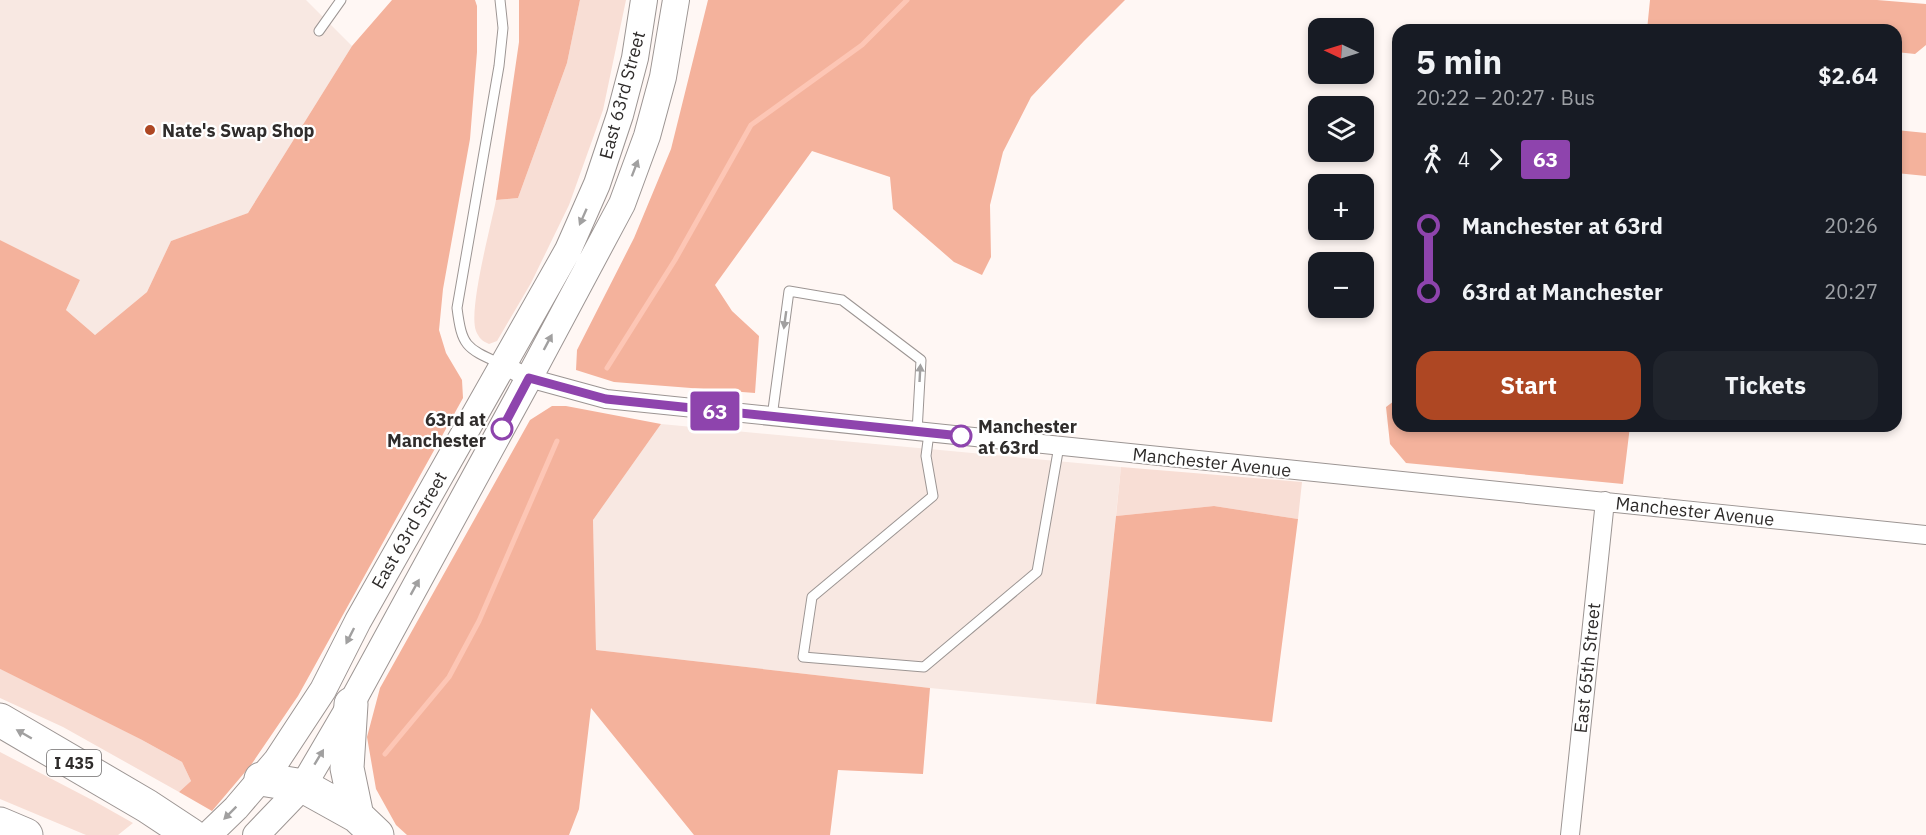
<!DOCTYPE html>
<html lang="en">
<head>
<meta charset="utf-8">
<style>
  :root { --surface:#171b24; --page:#20242c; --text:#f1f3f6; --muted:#9ea1a6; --accent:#ae4723 }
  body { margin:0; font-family:"IBM Plex Sans",sans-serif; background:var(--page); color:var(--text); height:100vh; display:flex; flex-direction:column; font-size:22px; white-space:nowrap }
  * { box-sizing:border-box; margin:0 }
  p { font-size:20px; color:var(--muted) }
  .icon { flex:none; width:33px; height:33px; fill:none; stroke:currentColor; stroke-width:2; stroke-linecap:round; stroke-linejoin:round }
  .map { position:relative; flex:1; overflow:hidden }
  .details { position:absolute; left:1392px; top:24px; width:510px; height:408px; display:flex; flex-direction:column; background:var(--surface); border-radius:18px; box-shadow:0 3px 9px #0003 }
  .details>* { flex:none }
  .badge { padding:0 12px; border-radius:4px; font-size:21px; line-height:39px }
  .needle { width:39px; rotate:274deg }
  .buttons { position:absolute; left:1308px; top:18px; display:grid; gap:12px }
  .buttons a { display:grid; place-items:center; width:66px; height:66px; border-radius:12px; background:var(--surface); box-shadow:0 3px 9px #0003; font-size:30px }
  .map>.badge { position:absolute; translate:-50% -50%; box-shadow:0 0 0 3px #fff }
  .legs { display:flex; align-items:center; gap:9px; height:66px; padding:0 24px; font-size:20px }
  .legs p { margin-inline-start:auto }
  .summary { display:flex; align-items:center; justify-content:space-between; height:102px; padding:0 24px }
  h1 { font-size:33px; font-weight:800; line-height:45px }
  .primary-button { display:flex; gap:12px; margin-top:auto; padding:12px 24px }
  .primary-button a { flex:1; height:69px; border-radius:18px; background:var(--accent); color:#fff; font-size:24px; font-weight:800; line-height:69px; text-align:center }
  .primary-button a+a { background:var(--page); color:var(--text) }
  ul { padding:0 24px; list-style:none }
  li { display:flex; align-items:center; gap:21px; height:66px; font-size:22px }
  li i { display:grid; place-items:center; width:9px; height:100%; margin:0 8px; background:currentColor }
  li i::after { content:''; width:15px; height:15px; margin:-8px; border:4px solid; border-radius:50%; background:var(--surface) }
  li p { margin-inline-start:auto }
  li:first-child i { background:linear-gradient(#0000 50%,currentColor 0) }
  li:last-child i { background:linear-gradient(currentColor 50%,#0000 0) }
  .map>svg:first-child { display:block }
  .built { fill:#f8e8e2 }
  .green { fill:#f8ded5 }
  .forest { fill:#f4b29c }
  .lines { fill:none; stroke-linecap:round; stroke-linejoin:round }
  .stream { stroke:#fdc6b5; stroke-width:5 }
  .service-casing { stroke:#9c9593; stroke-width:11 }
  .minor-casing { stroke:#9c9593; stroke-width:20 }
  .secondary-casing { stroke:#9c9593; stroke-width:28 }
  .motorway-casing { stroke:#9c9593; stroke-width:35 }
  .service { stroke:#fff; stroke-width:9 }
  .minor { stroke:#fff; stroke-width:18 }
  .secondary { stroke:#fff; stroke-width:26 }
  .motorway { stroke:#fff; stroke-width:33 }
  .oneway { fill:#a1a0a0 }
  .line-1-casing { stroke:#fff; stroke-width:14 }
  .line-1 { stroke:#8e44ad; stroke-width:9 }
  .poi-dot { fill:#ae4723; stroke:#fff; stroke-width:2 }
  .stop-1-dot { fill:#fff; stroke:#8e44ad; stroke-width:3 }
  .labels { text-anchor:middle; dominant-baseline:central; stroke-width:4.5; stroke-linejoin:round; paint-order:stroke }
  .shield { fill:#fff; stroke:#6d6b6b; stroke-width:1.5 }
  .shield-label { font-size:16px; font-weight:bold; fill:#2f2c2b }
  .street-label { font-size:18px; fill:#2f2c2b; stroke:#fff }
  .poi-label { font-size:18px; font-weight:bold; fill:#2f2c2b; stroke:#fff; text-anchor:start }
  .stop-label { font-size:18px; font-weight:bold; fill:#2f2c2b; stroke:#fff; text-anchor:end }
</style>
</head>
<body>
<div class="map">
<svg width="1926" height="835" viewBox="0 0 1926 835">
  <rect width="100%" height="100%" fill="#fff7f4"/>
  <!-- built -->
  <path class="built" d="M0,0H306L352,46L248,213L171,241L147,292L95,335L66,310L80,280L0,240Z
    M661,424L1121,467L1096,704L930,688L596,650L593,520Z"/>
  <!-- green -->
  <path class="green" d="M580,0H626L603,110L569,205L531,283L497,341L489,344C482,341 479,338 476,331C468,310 491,226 496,200L518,198L567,63Z
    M1121,467L1302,482L1298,519L1214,506L1116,516Z
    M0,669L142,740L182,762L191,781L179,792L63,727L0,698Z
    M0,752L94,801L133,823L118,835H86L0,799Z"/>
  <!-- forest -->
  <path class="forest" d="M392,0H475L477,6V52L470,139L443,289L439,330L446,353L462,380L463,398L298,696L251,765L212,811L179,792L191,781L182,762L142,740L0,669V240L80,280L66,310L95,335L147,292L171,241L248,213L352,46Z
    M519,0H580L567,63L518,198L496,200L519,42Z
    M708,0H1125L1084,41L1031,97L1003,152L990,205L991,257L982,275L954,262L893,209L890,177L812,151L715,285L732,311L759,336L755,393L614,382L576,370L577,350L634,238L671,149Z
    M1650,0H1877L1926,4V45L1915,54L1896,52V30H1647Z
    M1896,130L1926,133V176L1896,173Z
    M1398,398V426H1630L1623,484L1406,463L1390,444L1386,407Z
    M552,406H566L661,424L593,520L596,650L930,688L923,774L838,770L830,835H694L591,708L579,809L569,835H407L396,825L376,789L367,737L380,688L530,420Z
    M1214,506L1298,519L1272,722L1096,704L1116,516Z"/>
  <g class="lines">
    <!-- stream -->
    <path class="stream" d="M607,368L675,260L751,125L862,45L907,0
      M385,754L449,677L479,621L557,441"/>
    <defs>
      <path id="service" d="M500,0L503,28L499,66L457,308C462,347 466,348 501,364
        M319,31L341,0
        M772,417L789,291L842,300L921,360L917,432
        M929,433L926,456L933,496L812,597L803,657L924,667L1037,572L1059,446"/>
      <path id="minor" d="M503,365L529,378L606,399L1926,535
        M1570,835L1605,501"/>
      <path id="secondary" d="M208,835L236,808L277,760L323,690L358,621L568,250L597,184L620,115L635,58L644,0
        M256,835L303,786L351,704L529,378L622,204L647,136L663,77L676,0"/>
      <path id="motorway" d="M351,704L347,768L357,816
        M0,720L147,806L191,835
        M261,779L303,786L357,816L377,835
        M0,824L26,835"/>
    </defs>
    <!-- service casing -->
    <use href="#service" class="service-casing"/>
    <!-- minor casing -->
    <use href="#minor" class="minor-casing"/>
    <!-- secondary casing -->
    <use href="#secondary" class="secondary-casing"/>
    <!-- motorway casing -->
    <use href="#motorway" class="motorway-casing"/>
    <!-- service -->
    <use href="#service" class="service"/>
    <!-- minor -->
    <use href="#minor" class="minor"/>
    <!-- secondary -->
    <use href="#secondary" class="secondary"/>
    <!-- motorway -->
    <use href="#motorway" class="motorway"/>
  </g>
  <!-- one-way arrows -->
  <defs><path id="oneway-solid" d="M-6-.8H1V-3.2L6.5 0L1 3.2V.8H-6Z" transform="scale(1.5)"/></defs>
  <g class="oneway">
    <use href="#oneway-solid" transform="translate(635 168) rotate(-69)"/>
    <use href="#oneway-solid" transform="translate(583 217) rotate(114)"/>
    <use href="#oneway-solid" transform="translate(785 320) rotate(98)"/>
    <use href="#oneway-solid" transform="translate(548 342) rotate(-62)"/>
    <use href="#oneway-solid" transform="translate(920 373) rotate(-87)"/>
    <use href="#oneway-solid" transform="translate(415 587) rotate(-61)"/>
    <use href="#oneway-solid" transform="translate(350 636) rotate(117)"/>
    <use href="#oneway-solid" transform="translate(24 734) rotate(-150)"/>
    <use href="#oneway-solid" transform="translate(319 757) rotate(-59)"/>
    <use href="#oneway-solid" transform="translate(230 813) rotate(135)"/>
  </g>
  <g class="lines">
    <defs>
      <path id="line-1" d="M502,429L529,378L606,399L961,436"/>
    </defs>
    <!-- line-1 casing -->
    <use href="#line-1" class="line-1-casing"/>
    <!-- line-1 -->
    <use href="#line-1" class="line-1"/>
  </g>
  <!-- markers -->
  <circle class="poi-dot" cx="150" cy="130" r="6"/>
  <g class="stop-1-dot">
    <circle cx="502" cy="429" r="10"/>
    <circle cx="961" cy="436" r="10"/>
  </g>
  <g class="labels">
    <!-- shield labels -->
    <rect class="shield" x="47" y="750" width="54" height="26" rx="4.5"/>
    <g class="shield-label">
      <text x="74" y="763">I 435</text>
    </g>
    <!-- street labels -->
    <g class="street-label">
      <text transform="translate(622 95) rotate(-75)">East 63rd Street</text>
      <text transform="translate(1212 462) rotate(6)">Manchester Avenue</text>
      <text transform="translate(1695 511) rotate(6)">Manchester Avenue</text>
      <text transform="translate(409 530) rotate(-60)">East 63rd Street</text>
      <text transform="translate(1587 668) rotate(-84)">East 65th Street</text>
    </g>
    <!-- poi labels -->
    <g class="poi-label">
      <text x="162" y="130">Nate's Swap Shop</text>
    </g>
    <!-- stop labels -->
    <g class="stop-label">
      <text x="486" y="419">63rd at<tspan x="486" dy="21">Manchester</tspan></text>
      <text x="978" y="426" text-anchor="start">Manchester<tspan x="978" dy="21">at 63rd</tspan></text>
    </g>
  </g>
</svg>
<div class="buttons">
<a><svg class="needle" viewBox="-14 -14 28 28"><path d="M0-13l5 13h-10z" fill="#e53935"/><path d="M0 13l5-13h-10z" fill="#9ea1a6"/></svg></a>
<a><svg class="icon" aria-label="layers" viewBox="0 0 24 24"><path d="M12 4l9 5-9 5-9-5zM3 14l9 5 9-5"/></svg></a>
<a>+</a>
<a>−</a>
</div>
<b class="badge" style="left:715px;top:411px;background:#8e44ad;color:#fff">63</b>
<section class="details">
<div class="summary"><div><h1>5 min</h1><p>20:22 – 20:27 · Bus</p></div><b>$2.64</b></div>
<div class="legs"><svg class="icon" aria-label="walk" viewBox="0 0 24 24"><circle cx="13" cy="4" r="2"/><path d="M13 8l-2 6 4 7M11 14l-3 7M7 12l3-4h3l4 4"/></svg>4<svg class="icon" aria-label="forward" viewBox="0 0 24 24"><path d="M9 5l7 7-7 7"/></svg><b class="badge" style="background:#8e44ad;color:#fff">63</b></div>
<ul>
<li><i style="color:#8e44ad"></i><b>Manchester at 63rd</b><p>20:26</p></li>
<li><i style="color:#8e44ad"></i><b>63rd at Manchester</b><p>20:27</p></li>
</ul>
<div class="primary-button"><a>Start</a><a>Tickets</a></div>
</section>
</div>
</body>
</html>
